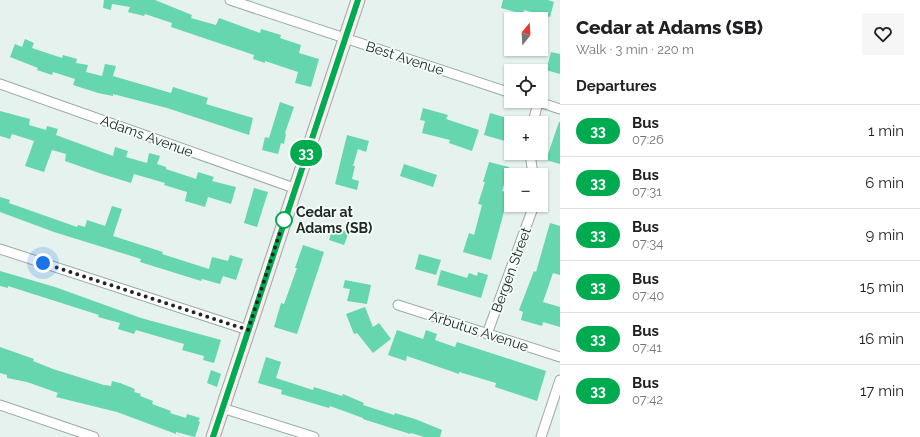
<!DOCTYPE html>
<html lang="en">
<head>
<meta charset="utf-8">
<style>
  :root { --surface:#fff; --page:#f6f6f6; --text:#202124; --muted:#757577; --line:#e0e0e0 }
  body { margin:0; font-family:Raleway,sans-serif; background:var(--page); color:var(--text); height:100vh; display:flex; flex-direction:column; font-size:15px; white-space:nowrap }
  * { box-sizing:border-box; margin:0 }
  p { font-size:13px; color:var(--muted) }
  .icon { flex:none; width:22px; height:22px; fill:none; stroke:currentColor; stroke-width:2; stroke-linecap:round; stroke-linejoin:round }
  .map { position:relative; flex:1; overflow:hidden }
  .side { display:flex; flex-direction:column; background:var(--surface); width:360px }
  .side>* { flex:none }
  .badge { padding:0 8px; border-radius:13px; font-size:14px; line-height:26px }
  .needle { width:26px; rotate:18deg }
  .buttons { position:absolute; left:504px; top:12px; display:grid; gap:8px }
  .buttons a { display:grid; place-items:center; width:44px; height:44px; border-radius:0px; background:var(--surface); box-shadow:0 1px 3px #0004; font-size:20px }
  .you { position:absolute; width:20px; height:20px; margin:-10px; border:3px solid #fff; border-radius:50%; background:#1a73e8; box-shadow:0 0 0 6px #1a73e833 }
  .map>.badge { position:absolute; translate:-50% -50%; box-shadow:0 0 0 2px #fff }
  h2 { padding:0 16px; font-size:15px; line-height:36px }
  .round { display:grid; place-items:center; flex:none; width:42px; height:42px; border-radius:0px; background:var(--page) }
  .overview { display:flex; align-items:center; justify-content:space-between; height:68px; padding:0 16px }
  h1 { font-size:19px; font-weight:800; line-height:30px }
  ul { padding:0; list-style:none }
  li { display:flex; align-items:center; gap:12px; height:52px; padding:0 16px; border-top:1px solid var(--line) }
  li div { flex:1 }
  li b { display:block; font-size:15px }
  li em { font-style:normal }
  li .badge { min-width:44px; font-weight:700; text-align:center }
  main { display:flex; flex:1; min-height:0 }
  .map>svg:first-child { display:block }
  .building { fill:#65d6ae }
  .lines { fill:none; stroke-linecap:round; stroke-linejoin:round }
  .minor-casing { stroke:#9ea9a4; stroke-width:11 }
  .secondary-casing { stroke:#9ea9a4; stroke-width:15 }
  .minor { stroke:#fff; stroke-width:9 }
  .secondary { stroke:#feeaea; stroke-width:13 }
  .line-casing { stroke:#fff; stroke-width:9 }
  .line { stroke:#00aa4f; stroke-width:6 }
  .walk { stroke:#222725; stroke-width:4; stroke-dasharray:0 7.2 }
  .stop-dot { fill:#fff; stroke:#00aa4f; stroke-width:2 }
  .labels { text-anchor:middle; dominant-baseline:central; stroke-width:3.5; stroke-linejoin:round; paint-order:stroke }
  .street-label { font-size:14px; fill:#222725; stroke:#f5fffa }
  .stop-label { font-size:14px; font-weight:bold; fill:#222725; stroke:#f5fffa; text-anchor:start }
</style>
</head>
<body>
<main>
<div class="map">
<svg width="560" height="437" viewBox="0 0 560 437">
  <rect width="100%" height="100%" fill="#e6f2ed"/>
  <!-- building -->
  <path class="building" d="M104,0H155L192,15L191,18L216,25L219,18L260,33L261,29L281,35L280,38L301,45L299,53L319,59L311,87L295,83L298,72L265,61V63L253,59L254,55L171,27L172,23L145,14L144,16L128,12L130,7L112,4L111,10L103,8Z
    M503,0H548L554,2L550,17L524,10L523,14L501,8Z
    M25,39L34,43L32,48L62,58L63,55L77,59L76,63L88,65L86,72L102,76L105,64L116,66L113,76L171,93L173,87L208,98L206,104L253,118L249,135L167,108L113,94V96L98,93L73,85L75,79L53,72L52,75L37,70L38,68L10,57L15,44L22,47Z
    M551,52L560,54V74L546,70Z
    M280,102L294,107L285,133L286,134L284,144L281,143L278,154L262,150L265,137L269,138Z
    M423,108L448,115L446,119L479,130L472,151L449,143L450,140L422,133L425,121L420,120Z
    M0,111L30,119L29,125L46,130L47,126L58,129L56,135L113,156L115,147L128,151L126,157L147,163L149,153L160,156L157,164L166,167V169L196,179L198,172L214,177L212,181L236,187L231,204L208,197L205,207L185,201L187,192L164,185L165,183L134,174L131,183L102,174L65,161L66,154L52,150L44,172L25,166L34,141L12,134L10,139L0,136Z
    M490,113L511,119L505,141L484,135Z
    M559,122H560V164L546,160Z
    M347,135L369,141L366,152L358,149L353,166H355L352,179L359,181L357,190L335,184Z
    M489,162L509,167L502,191L509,193L491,260L463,252L469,233L474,235L482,205L478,204L485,182H483Z
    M404,164L437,175L433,187L400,176Z
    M254,188L268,192L257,227L244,223Z
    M0,197L10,200L9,203L77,227L78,225L85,227L87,220L105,226L112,206L122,209L113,236L163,252L162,254L209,269L212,257L228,261L230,255L243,259L236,280L223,276L220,284L202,279L201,281L140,262L141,259L54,232L0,212Z
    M550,223L560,226V275L553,273L543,302L560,307V327L543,322L542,326L521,320L523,312L519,310L534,271L536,272Z
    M333,227L349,232L344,245L329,240Z
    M303,245L324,252L297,334L274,327L281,303L284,304L297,268H295Z
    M419,254L441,260L436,275L415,269Z
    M441,270L467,278L469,273L477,276L478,272L488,275L481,298L437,285Z
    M0,271L55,287L141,318L221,340L214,363L203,360L204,356L182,350L184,344L136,330L134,334L118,329L120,323L98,317L99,315L8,286V288L0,286Z
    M345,280L371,285L367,304L347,301L350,289L343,288Z
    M365,307L373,327L379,323L391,339L373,353L357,333L354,334L346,314Z
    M397,330L423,339L426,330L437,334L435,340L455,347L457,342L546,371L537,401L495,387L496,383L459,372V374L407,356L406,361L388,355Z
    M0,347L34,359L33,361L53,369L104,385L111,386L112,381L120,383L135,389L134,392L141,394L140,396L153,401L152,404L171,411L170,413L186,418L187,414L200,418L198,421L200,422L195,437L176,432V434L117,412L56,397L58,393L27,382L7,378V375L0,373Z
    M266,357L281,362L276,378L313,390L314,387L342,396L343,394L364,403L363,405L394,415L395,413L415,419L442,430L440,437H424L411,433L410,434L363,419V418L330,406L329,408L281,394L282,390L258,383Z
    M211,370L221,374L217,387L207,383Z"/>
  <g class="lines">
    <defs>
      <path id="minor" d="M230,0L511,93
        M0,84L294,188
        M536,101L560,109
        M533,123L538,102
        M530,153L533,175
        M0,249L248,330
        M398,305L560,357
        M487,334L534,205
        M0,405L94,437
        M222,408L314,437
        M541,437L560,380"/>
      <path id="secondary" d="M213,437L358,0"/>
    </defs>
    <!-- minor casing -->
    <use href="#minor" class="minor-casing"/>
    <!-- secondary casing -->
    <use href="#secondary" class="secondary-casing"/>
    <!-- minor -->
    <use href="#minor" class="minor"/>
    <!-- secondary -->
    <use href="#secondary" class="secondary"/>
  </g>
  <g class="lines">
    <defs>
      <path id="line" d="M213,437L358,0"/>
    </defs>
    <!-- line casing -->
    <use href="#line" class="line-casing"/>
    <!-- line -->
    <use href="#line" class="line"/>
    <!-- walk -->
    <path class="walk" d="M43,263L248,330L285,217L284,220"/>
  </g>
  <!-- markers -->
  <circle class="stop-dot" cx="284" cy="220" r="8"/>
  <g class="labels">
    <!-- street labels -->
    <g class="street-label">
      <text transform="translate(405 58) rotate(18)">Best Avenue</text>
      <text transform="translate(147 136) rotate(20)">Adams Avenue</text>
      <text transform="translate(511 270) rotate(-70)">Bergen Street</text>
      <text transform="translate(479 331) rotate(18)">Arbutus Avenue</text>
    </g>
    <!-- stop labels -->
    <g class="stop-label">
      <text x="296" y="212">Cedar at<tspan x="296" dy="16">Adams (SB)</tspan></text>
    </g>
  </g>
</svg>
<div class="buttons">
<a><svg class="needle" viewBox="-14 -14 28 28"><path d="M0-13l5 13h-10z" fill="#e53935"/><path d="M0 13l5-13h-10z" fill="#757577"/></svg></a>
<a><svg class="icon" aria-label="locate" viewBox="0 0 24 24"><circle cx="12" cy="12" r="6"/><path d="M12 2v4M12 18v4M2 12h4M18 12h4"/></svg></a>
<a>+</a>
<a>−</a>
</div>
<div class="you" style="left:43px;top:263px"></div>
<b class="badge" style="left:306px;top:153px;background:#00aa4f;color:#fff">33</b>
</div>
<section class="side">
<div class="overview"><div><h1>Cedar at Adams (SB)</h1><p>Walk · 3 min · 220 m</p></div><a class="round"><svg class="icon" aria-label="heart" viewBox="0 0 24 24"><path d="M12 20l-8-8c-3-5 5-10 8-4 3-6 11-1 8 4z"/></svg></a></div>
<h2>Departures</h2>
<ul>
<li><span class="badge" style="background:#00aa4f;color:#fff">33</span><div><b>Bus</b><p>07:26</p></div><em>1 min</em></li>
<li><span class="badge" style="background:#00aa4f;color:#fff">33</span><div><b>Bus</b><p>07:31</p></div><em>6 min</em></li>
<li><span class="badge" style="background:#00aa4f;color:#fff">33</span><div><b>Bus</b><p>07:34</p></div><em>9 min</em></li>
<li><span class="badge" style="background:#00aa4f;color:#fff">33</span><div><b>Bus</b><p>07:40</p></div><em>15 min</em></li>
<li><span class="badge" style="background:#00aa4f;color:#fff">33</span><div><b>Bus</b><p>07:41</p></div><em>16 min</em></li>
<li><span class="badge" style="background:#00aa4f;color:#fff">33</span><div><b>Bus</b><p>07:42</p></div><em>17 min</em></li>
</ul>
</section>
</main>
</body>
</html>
